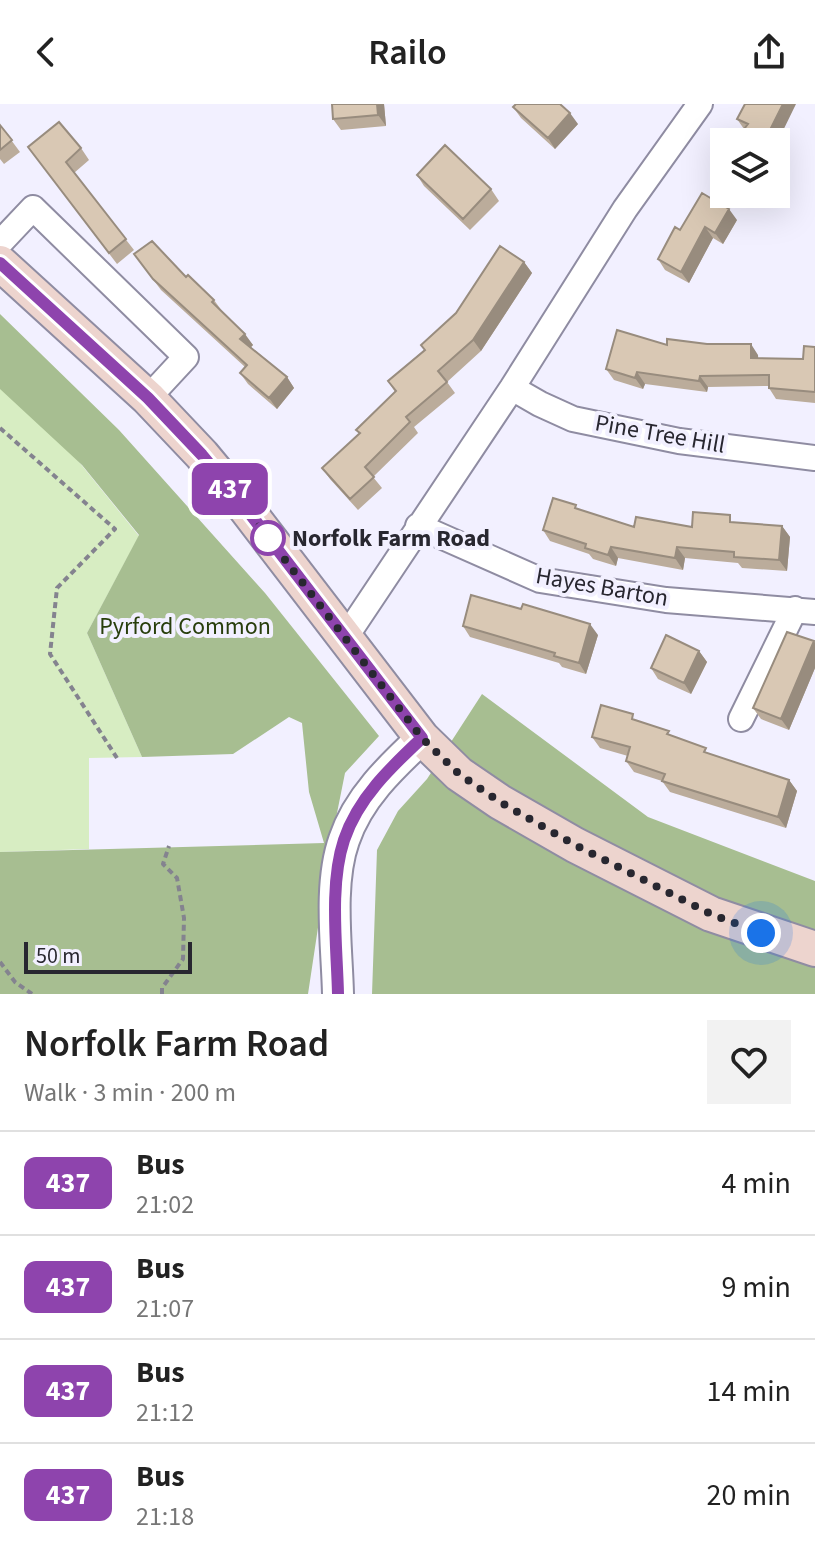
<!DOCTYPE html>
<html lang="en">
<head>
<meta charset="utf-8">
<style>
  :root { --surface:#fff; --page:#f2f2f2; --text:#222; --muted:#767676; --line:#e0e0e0 }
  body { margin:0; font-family:"Source Sans 3",sans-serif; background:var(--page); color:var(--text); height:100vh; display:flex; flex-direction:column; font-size:30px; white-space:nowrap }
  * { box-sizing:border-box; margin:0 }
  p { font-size:26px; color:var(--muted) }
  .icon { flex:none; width:44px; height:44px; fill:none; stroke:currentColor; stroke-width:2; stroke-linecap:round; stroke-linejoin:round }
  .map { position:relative; height:890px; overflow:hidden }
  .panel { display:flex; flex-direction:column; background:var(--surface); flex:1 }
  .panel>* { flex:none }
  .badge { padding:0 16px; border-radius:12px; font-size:28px; line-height:52px }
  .fabs { position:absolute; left:710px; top:24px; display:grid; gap:16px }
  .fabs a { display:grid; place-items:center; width:80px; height:80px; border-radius:0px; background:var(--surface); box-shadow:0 8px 32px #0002; font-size:40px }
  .scale { position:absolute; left:24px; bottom:20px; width:168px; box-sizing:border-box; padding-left:8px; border:4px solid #282730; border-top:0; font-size:22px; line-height:28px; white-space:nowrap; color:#282730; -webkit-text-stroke:6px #f2f0ff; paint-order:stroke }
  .you { position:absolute; width:40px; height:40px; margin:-20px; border:6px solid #fff; border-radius:50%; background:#1a73e8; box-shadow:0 0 0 12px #1a73e833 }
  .map>.badge { position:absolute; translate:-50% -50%; box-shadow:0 0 0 4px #fff }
  .round { display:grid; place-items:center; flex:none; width:84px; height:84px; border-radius:0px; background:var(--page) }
  .overview { display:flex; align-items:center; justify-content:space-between; height:136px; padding:0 24px }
  h1 { font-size:38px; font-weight:600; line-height:60px }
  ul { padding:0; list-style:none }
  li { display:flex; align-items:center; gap:24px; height:104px; padding:0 24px; border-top:2px solid var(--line) }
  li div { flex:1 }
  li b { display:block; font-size:30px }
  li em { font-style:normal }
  li .badge { min-width:88px; font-weight:700; text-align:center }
  header { display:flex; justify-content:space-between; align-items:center; height:104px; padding:0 24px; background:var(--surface); font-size:36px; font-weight:600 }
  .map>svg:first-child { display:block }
  .green { fill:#d7edc2 }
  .forest { fill:#a7be91 }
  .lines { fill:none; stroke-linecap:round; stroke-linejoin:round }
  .minor-casing { stroke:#8f8ca2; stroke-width:28 }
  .tertiary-casing { stroke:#8f8ca2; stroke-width:34 }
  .secondary-casing { stroke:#8f8ca2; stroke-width:38 }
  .path { stroke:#84838f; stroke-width:4; stroke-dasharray:6 4; stroke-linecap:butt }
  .minor { stroke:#fff; stroke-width:24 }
  .tertiary { stroke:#fff; stroke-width:30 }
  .secondary { stroke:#edd4ce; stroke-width:34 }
  .wall { fill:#bbac9b }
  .shaded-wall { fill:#988c7e }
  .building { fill:#d9c8b4; stroke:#988c7e; stroke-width:2 }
  .line-casing { stroke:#fff; stroke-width:18 }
  .line { stroke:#8e44ad; stroke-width:12 }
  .walk { stroke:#282730; stroke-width:8; stroke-dasharray:0 14.4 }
  .stop-dot { fill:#fff; stroke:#8e44ad; stroke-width:4 }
  .labels { text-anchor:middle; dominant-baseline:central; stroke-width:8; stroke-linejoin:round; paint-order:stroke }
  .street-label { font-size:24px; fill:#282730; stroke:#f2f0ff }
  .stop-label { font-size:24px; font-weight:bold; fill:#282730; stroke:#f2f0ff; text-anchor:start }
  .park-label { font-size:24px; fill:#283e0c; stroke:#f2f0ff }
</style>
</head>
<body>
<header><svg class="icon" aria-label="back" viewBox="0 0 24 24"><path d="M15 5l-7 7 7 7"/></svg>Railo<svg class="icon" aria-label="share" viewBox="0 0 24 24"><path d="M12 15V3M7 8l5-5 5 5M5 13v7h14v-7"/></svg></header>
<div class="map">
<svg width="815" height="890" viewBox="0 0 815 890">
  <rect width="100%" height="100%" fill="#f2f0ff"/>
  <!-- green -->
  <path class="green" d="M0,270L20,285L139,432L87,529L142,653L89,654V745L0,748Z"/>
  <!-- forest -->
  <path class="forest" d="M0,210L119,326L265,489L379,632L345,669L330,744L308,890H0V748L324,739L309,688L302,619L289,613L233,650L142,653L87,529L139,431L82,361L0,285Z
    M482,590L648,713L815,777V890H372L377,746L398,707L427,675Z"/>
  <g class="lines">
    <defs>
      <path id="minor" d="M0,139L33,104L186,253L148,294
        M512,284L540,300L573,315L679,337L815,354
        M418,422L540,476L666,496L815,508
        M345,534L512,284L625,105L700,0
        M741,615L795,505"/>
      <path id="tertiary" d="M338,890C337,843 328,781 344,736C358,694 391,663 422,634"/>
      <path id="secondary" d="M0,159L148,294L202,351L241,398L422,634L459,670L500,698L575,741L711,810L815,845"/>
    </defs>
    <!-- minor casing -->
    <use href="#minor" class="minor-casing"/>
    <!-- tertiary casing -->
    <use href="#tertiary" class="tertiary-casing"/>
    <!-- secondary casing -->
    <use href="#secondary" class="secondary-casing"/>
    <!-- path -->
    <path class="path" d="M0,324L115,425L57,484L50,550L117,654
      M0,858L15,878L32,890
      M162,890V884L183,855L184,814L177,774L163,760L169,742"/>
    <!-- minor -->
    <use href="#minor" class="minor"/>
    <!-- tertiary -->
    <use href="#tertiary" class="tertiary"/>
    <!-- secondary -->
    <use href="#secondary" class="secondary"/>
  </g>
  <!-- wall -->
  <path class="wall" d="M384,0L386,22L341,26L333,15Z
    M796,0L744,25L737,15Z
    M513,3L578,20L555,45L521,14Z
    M0,21L20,48L4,60L0,55Z
    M28,43L81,44L89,56L74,69L134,146L117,160Z
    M417,71L491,85L499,97L470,126L424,82Z
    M737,116L723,140L713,134L689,179L665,166L658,155L680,126Z
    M134,150L186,173L214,196L222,207L253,241L251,243L287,273L294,284L277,305L248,280L240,269L245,263L161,186Z
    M524,158L532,169L481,247L447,278L455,289L414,323L418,329L373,373L382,384L358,406L330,375L322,364L359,330L356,326L395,288L388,277L424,246L421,241Z
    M815,243V299L776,295L769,284V282L708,283L707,288L645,280L643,285L614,276L606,265L758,251V254L803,255Z
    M579,406L634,423H692L736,419L782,422L790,433L787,467L742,464L738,459L685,454L683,466L618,454L616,462L593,455L589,450L550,437L543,426Z
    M463,522L598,531L586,570L562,563L559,559L470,533Z
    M814,537L815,539V564L789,626L761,615L753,604Z
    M699,547L707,558L691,590L658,575L651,564Z
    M638,617L710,650L789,676L797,687L786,724L670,688L662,677L634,668L626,657L628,652L600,644L592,633Z"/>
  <!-- shaded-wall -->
  <path class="shaded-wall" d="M377,0H384L386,22L378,11Z
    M783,0H796L776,41V38H764Z
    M570,9L578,20L555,45L548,34Z
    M729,105L737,116L723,140L715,129Z
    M705,123L713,134L689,179L681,168Z
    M524,158L532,169L481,247L473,236Z
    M245,230L253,241L248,246L240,235Z
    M751,240L758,251L759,265L751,254Z
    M637,268L645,280L643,285L635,274Z
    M700,272L708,283L707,288L699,277Z
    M287,273L294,284L277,305L269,294Z
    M782,422L790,433L787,467L779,456Z
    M611,443L618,454L616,462L608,451Z
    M677,443L685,454L683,466L675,454Z
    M590,520L598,531L586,570L579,559Z
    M814,537L815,539V564L789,626L781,615Z
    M699,547L707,558L691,590L684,579Z
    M789,676L797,687L786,724L778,713Z"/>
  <!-- building -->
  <path class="building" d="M332,0H377L378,11L333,15Z
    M516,0H560L570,9L548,34L513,3Z
    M745,0H783L764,38H734L748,20L737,15Z
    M59,18L81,44L66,58L126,135L109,149L28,43Z
    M0,21L12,36L0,46Z
    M445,41L491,85L463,115L417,71Z
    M702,89L729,105L715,129L705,123L681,168L658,155L675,123L680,126Z
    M152,137L186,173L188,171L214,196L212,198L245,230L240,235L287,273L269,294L240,269L247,261L153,175L134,150Z
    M500,142L524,158L473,236L438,267L447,278L406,313L410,318L365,363L374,373L350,395L322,364L360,329L356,326L396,287L388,277L425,246L421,241L456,209Z
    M617,226L667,241V235L707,240H751V254L803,255L804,242L815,243V288L769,284V271L700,272L699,277L637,268L635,274L606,265Z
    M553,394L576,401L575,404L634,423L636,413L692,423L693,408L730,411V418L782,422L779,456L734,453V448L677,443L675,454L611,443L608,451L585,444L586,440L543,426Z
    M471,491L521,505L523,500L590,520L579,559L554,552L555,549L463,522Z
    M787,528L814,537L781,615L753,604Z
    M666,531L699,547L684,579L651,564Z
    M601,601L633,610L632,615L669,627L667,630L706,644L704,648L789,676L778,713L662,677L665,670L626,657L630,643L592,633Z"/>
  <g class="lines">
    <defs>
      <path id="line" d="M0,159L148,294L202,351L241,398L422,634C391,663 358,694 344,736C329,781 337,843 338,890"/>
    </defs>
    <!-- line casing -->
    <use href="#line" class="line-casing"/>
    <!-- line -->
    <use href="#line" class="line"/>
    <!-- walk -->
    <path class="walk" d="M268,434L259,422L422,634L459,670L500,698L575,741L711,810L761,829"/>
  </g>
  <!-- markers -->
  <circle class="stop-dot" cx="268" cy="434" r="16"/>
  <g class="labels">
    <!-- street labels -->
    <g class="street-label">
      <text transform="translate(660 330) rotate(10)">Pine Tree Hill</text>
      <text transform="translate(602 483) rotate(10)">Hayes Barton</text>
    </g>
    <!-- stop labels -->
    <g class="stop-label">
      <text x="292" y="434">Norfolk Farm Road</text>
    </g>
    <!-- park labels -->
    <g class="park-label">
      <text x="185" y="522">Pyrford Common</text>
    </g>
  </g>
</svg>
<div class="fabs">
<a><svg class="icon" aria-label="layers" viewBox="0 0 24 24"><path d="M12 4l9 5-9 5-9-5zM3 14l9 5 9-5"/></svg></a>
</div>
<div class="scale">50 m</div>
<div class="you" style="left:761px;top:829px"></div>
<b class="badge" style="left:230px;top:385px;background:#8e44ad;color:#fff">437</b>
</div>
<section class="panel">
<div class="overview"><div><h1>Norfolk Farm Road</h1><p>Walk · 3 min · 200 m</p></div><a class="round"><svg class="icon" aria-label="heart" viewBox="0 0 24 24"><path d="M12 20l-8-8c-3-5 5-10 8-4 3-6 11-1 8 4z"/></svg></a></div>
<ul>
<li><span class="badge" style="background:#8e44ad;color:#fff">437</span><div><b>Bus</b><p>21:02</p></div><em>4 min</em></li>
<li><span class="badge" style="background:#8e44ad;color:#fff">437</span><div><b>Bus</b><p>21:07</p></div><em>9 min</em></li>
<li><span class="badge" style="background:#8e44ad;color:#fff">437</span><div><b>Bus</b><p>21:12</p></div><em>14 min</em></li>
<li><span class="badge" style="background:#8e44ad;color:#fff">437</span><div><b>Bus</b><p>21:18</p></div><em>20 min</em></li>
</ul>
</section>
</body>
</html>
